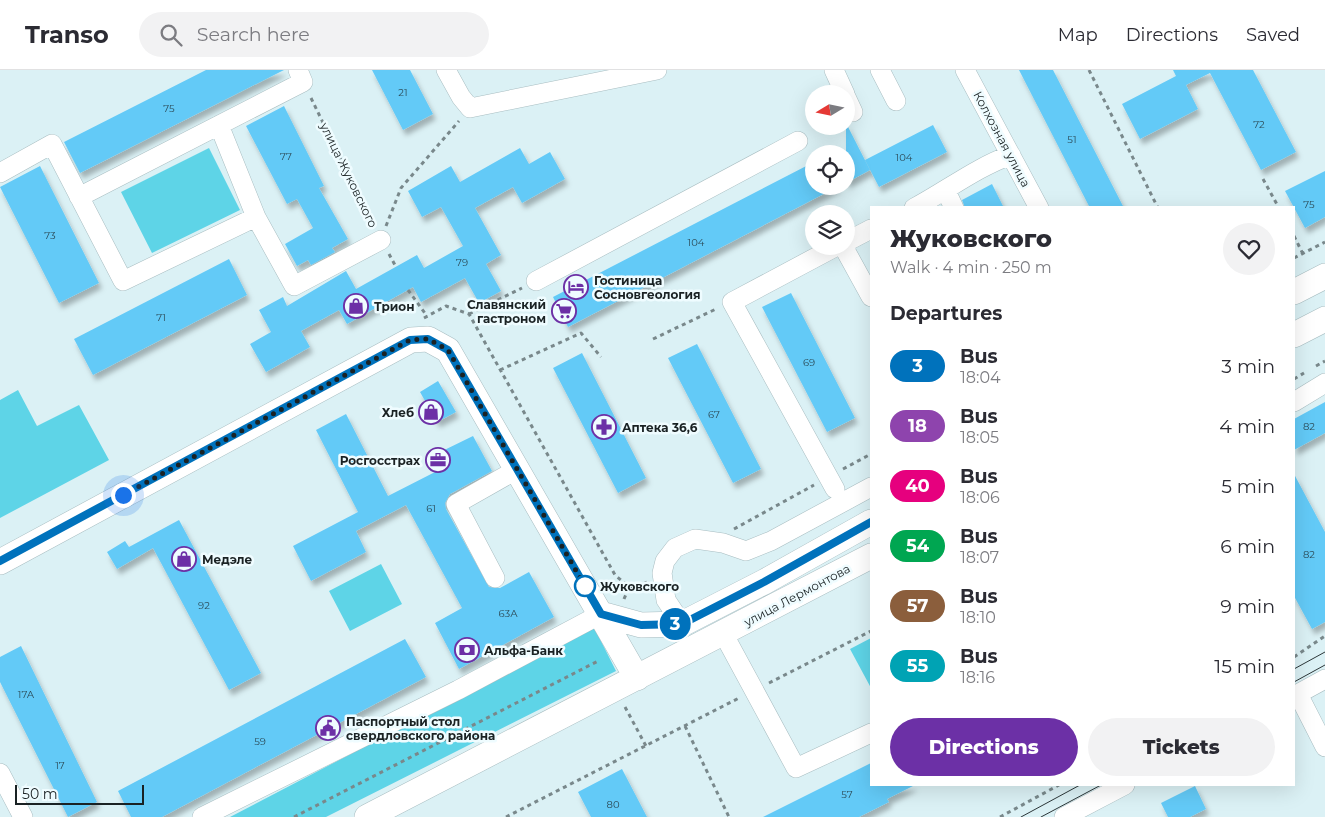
<!DOCTYPE html>
<html lang="en">
<head>
<meta charset="utf-8">
<style>
  :root { --surface:#fff; --page:#f2f2f3; --text:#2b2b33; --muted:#7c7c81; --line:#e1e1e2; --accent:#6c30a6 }
  body { margin:0; font-family:Montserrat,sans-serif; background:var(--page); color:var(--text); height:100vh; display:flex; flex-direction:column; font-size:19px; white-space:nowrap }
  * { box-sizing:border-box; margin:0 }
  p { font-size:16px; color:var(--muted) }
  .icon { flex:none; width:28px; height:28px; fill:none; stroke:currentColor; stroke-width:2; stroke-linecap:round; stroke-linejoin:round }
  .map { position:relative; flex:1; overflow:hidden }
  .drawer { position:absolute; left:870px; top:136px; width:425px; height:580px; display:flex; flex-direction:column; background:var(--surface); border-radius:0px; box-shadow:0 5px 20px #0002 }
  .drawer>* { flex:none }
  .badge { padding:0 10px; border-radius:16px; font-size:18px; line-height:32px }
  .needle { width:32px; rotate:260deg }
  .buttons { position:absolute; left:805px; top:15px; display:grid; gap:10px }
  .buttons a { display:grid; place-items:center; width:50px; height:50px; border-radius:50%; background:var(--surface); box-shadow:0 5px 20px #0002; font-size:25px }
  .scale { position:absolute; left:15px; bottom:12px; width:129px; box-sizing:border-box; padding-left:5px; border:2px solid #1a2224; border-top:0; font-size:14px; line-height:18px; white-space:nowrap; color:#1a2224; -webkit-text-stroke:4px #effcff; paint-order:stroke }
  .you { position:absolute; width:25px; height:25px; margin:-12px; border:4px solid #fff; border-radius:50%; background:#1a73e8; box-shadow:0 0 0 8px #1a73e833 }
  .map>.badge { position:absolute; translate:-50% -50%; box-shadow:0 0 0 2px #fff }
  h2 { padding:0 20px; font-size:19px; line-height:45px }
  .round { display:grid; place-items:center; flex:none; width:52px; height:52px; border-radius:26px; background:var(--page) }
  .overview { display:flex; align-items:center; justify-content:space-between; height:85px; padding:0 20px }
  h1 { font-size:24px; font-weight:800; line-height:38px }
  .cta { display:flex; gap:10px; margin-top:auto; padding:10px 20px }
  .cta a { flex:1; height:58px; border-radius:30px; background:var(--accent); color:#fff; font-size:20px; font-weight:800; line-height:58px; text-align:center }
  .cta a+a { background:var(--page); color:var(--text) }
  ul { padding:0; list-style:none }
  li { display:flex; align-items:center; gap:15px; height:60px; padding:0 20px }
  li div { flex:1 }
  li b { display:block; font-size:19px }
  li em { font-style:normal }
  li .badge { min-width:55px; font-weight:700; text-align:center }
  header { display:flex; align-items:center; gap:30px; box-sizing:border-box; height:70px; padding:0 25px; background:var(--surface); border-bottom:1px solid var(--line) }
  header strong { font-size:24px }
  nav { display:flex; gap:28px; margin-inline-start:auto; font-size:18px }
  .search { width:350px; height:45px; background:var(--page); display:flex; align-items:center; gap:12px; box-sizing:border-box; padding:0 18px; border-radius:28px; color:var(--muted); font-size:19px }
  .map>svg:first-child { display:block }
  .green { fill:#5ed4e7 }
  .building { fill:#64caf7; filter:url(#shadow) }
  .lines { fill:none; stroke-linecap:round; stroke-linejoin:round }
  .minor-casing { stroke:#a8bdc1; stroke-width:20 }
  .major-casing { stroke:#a8bdc1; stroke-width:26 }
  .path { stroke:#79888b; stroke-width:3; stroke-dasharray:4 4; stroke-linecap:butt }
  .minor { stroke:#fff; stroke-width:19 }
  .major { stroke:#fff; stroke-width:25 }
  .tram { stroke:#2d3739; stroke-width:1 }
  .line-casing { stroke:#fff; stroke-width:11 }
  .line { stroke:#0072bc; stroke-width:8 }
  .walk { stroke:#1a2224; stroke-width:5; stroke-dasharray:0 9 }
  .stop-dot { fill:#fff; stroke:#0072bc; stroke-width:2.5 }
  .labels { text-anchor:middle; dominant-baseline:central; stroke-width:5; stroke-linejoin:round; paint-order:stroke }
  .number-label { font-size:10px; fill:#2c4c59 }
  .street-label { font-size:12px; fill:#1a2224; stroke:#effcff }
  .poi-label { font-size:12px; font-weight:bold; fill:#1a2224; stroke:#effcff; text-anchor:start }
  .stop-label { font-size:12px; font-weight:bold; fill:#1a2224; stroke:#effcff; text-anchor:start }
</style>
</head>
<body>
<header>
<strong>Transo</strong>
<div class="search"><svg class="icon" aria-label="search" viewBox="0 0 24 24"><circle cx="10" cy="10" r="6"/><path d="M15 15l6 6"/></svg>Search here</div>
<nav><a>Map</a><a>Directions</a><a>Saved</a></nav>
</header>
<div class="map">
<svg width="1325" height="747" viewBox="0 0 1325 747">
  <defs>
    <filter id="shadow"><feDropShadow dx="3" dy="5.5" stdDeviation="2.5" flood-color="#0004"/></filter>
  </defs>
  <rect width="100%" height="100%" fill="#dbf1f5"/>
  <!-- green -->
  <path class="green" d="M209,78L240,140L152,183L121,122Z
    M18,320L37,356L79,335L109,390L0,448V330Z
    M381,494L402,534L350,561L329,521Z
    M594,557L616,601L326,747H230Z
    M871,568V618L850,579Z"/>
  <!-- building -->
  <path class="building" d="M206,0H284L80,103L64,72Z
    M372,0H410L433,44L403,60Z
    M1019,0H1053L1124,138H1090Z
    M1173,0H1253L1296,82L1261,100L1210,3L1186,15L1198,39L1140,69L1122,34L1176,6Z
    M284,36L324,116L319,118L348,169L332,178L335,182L311,195L308,190L297,196L285,174L313,158L297,129L287,134L246,56Z
    M846,53L870,100L846,113Z
    M933,55L947,82L879,117L865,90Z
    M520,78L529,94L550,82L565,109L522,133L513,117L475,138L501,185L486,194L501,221L479,233L465,208L421,232L413,217L347,254L339,240L301,261L310,277L266,302L250,274L271,262L259,240L283,227L287,236L346,201L356,219L417,185L424,198L463,176L441,137L422,147L408,121L451,96L460,112Z
    M814,92V116H839L568,257L553,227Z
    M40,96L99,213L59,233L0,117Z
    M1325,101V147L1305,158L1285,121Z
    M992,114L1004,138H965L962,130Z
    M229,189L247,225L93,305L74,269Z
    M791,223L855,348L827,362L762,237Z
    M697,274L761,399L733,413L668,288Z
    M582,283L646,408L618,423L553,298Z
    M438,311L456,342L437,352L420,322Z
    M1325,332V363L1294,380V349Z
    M346,344L388,426L437,401L430,387L473,366L492,401L450,424L445,433L446,439L489,517L500,518L529,502L554,547L459,599L435,553L462,538L406,435L356,461L366,482L311,511L293,476L358,442L316,360Z
    M1294,404L1325,462V552L1312,559L1294,526Z
    M179,450L261,603L229,620L153,478L117,499L107,482L125,471L129,477Z
    M405,569L426,607L162,747H131L118,721Z
    M21,576L97,732L68,747L0,612V587Z
    M871,693V715H915L887,729L889,732L859,747H763Z
    M622,699L647,747H591L578,722Z
    M1195,716L1206,739L1190,747H1168L1161,733Z"/>
  <g class="lines">
    <defs>
      <path id="minor" d="M446,0L461,27L470,38L657,0
        M834,0L845,24
        M880,0L896,31
        M965,0L1039,138
        M846,27L853,42
        M219,55L256,147L294,216L381,170
        M0,103L52,74L123,211L256,147
        M946,121L954,138
        M79,127L303,12L298,0
        M914,138C946,121 977,97 1011,85
        M846,172L871,159
        M843,176L871,227
        M536,211L798,71
        M1294,332L1325,313
        M835,419L732,232L837,176
        M495,508L456,434L516,400
        M682,554L666,530L662,503L665,491L675,478L695,469L723,473L746,481L771,471L871,417
        M723,563L796,698L871,663
        M1298,624L1325,677
        M1294,626L1325,609
        M0,703L23,747
        M202,747L458,620L601,544
        M1064,747L1125,715"/>
      <path id="major" d="M1294,222L1325,206
        M1294,265L1325,249
        M0,492L411,270L428,269L448,280L637,608
        M601,544L641,555L682,554L764,512L871,452
        M367,747L871,486"/>
    </defs>
    <!-- minor casing -->
    <use href="#minor" class="minor-casing"/>
    <!-- major casing -->
    <use href="#major" class="major-casing"/>
    <!-- path -->
    <path class="path" d="M1089,0L1158,138
      M311,28L373,155
      M1263,109L1279,138
      M386,156L401,118L459,51
      M1294,166L1303,184
      M389,184L396,197
      M1294,188L1325,172
      M408,220L427,246
      M469,244L522,218
      M424,248L446,236L469,244L615,505L629,517H638L647,512
      M653,269L716,239
      M1316,296L1325,291
      M500,300L581,263L601,287
      M1294,309L1304,303
      M843,399L871,384
      M734,459L814,415
      M624,529L629,517
      M1294,587L1325,566
      M769,613L871,561
      M625,637L646,676
      M685,656L729,747
      M294,747L600,590
      M506,747L739,628
      M1000,747L1059,715"/>
    <!-- minor -->
    <use href="#minor" class="minor"/>
    <!-- major -->
    <use href="#major" class="major"/>
    <!-- tram -->
    <path class="tram" d="M1294,599L1325,582
      M1294,612L1325,595
      M1021,747L1080,715
      M1041,747L1101,715"/>
  </g>
  <g class="lines">
    <defs>
      <path id="line" d="M0,491L410,270L428,269L448,280L601,544L641,555L682,554L764,512L871,452"/>
    </defs>
    <!-- line casing -->
    <use href="#line" class="line-casing"/>
    <!-- line -->
    <use href="#line" class="line"/>
    <!-- walk -->
    <path class="walk" d="M123,425L410,270L428,269L448,280L585,516"/>
  </g>
  <!-- icons -->
  <defs>
    <symbol id="hotel-ring" viewBox="-11 -11 22 22"><circle r="9.5" fill="#effcff" stroke="#6c30a6" stroke-width="1.5"/><path d="M-6-4.5h1.5V1H6V5H4.5V3h-9V5H-6ZM-4 0a1.8 1.8 0 1 1 3.6 0ZM.5 0V-2.5h3Q6-2.5 6 0Z" fill="#6c30a6"/></symbol>
    <symbol id="shop-ring" viewBox="-11 -11 22 22"><circle r="9.5" fill="#effcff" stroke="#6c30a6" stroke-width="1.5"/><path d="M-5-2.5h2.3a2.7 3.5 0 0 1 5.4 0H5L5.5 6h-11ZM-1.5-2.5h3a1.5 2.3 0 0 0-3 0Z" fill="#6c30a6"/></symbol>
    <symbol id="supermarket-ring" viewBox="-11 -11 22 22"><circle r="9.5" fill="#effcff" stroke="#6c30a6" stroke-width="1.5"/><path d="M-6-5.5h2.5l.6 2H6L4.5 2H-2.5L-4.4-4H-6ZM-1.5 3.2a1.3 1.3 0 1 0 .1 0ZM3 3.2a1.3 1.3 0 1 0 .1 0Z" fill="#6c30a6"/></symbol>
    <symbol id="pharmacy-ring" viewBox="-11 -11 22 22"><circle r="9.5" fill="#effcff" stroke="#6c30a6" stroke-width="1.5"/><path d="M-2-6h4v4h4v4h-4v4h-4v-4h-4v-4h4Z" fill="#6c30a6"/></symbol>
    <symbol id="office-ring" viewBox="-11 -11 22 22"><circle r="9.5" fill="#effcff" stroke="#6c30a6" stroke-width="1.5"/><path d="M-6-3h4V-5.5h4V-3h4V5H-6ZM-1-4.5V-3h2v-1.5ZM-6 0V1H6V0Z" fill="#6c30a6"/></symbol>
    <symbol id="bank-ring" viewBox="-11 -11 22 22"><circle r="9.5" fill="#effcff" stroke="#6c30a6" stroke-width="1.5"/><path d="M-6-4H6V4H-6ZM0-2.3a2.3 2.3 0 1 0 0 4.6a2.3 2.3 0 1 0 0-4.6Z" fill="#6c30a6"/></symbol>
    <symbol id="civic-ring" viewBox="-11 -11 22 22"><circle r="9.5" fill="#effcff" stroke="#6c30a6" stroke-width="1.5"/><path d="M-.6-6.5H3V-4.5H.6V-3L4-1V1h2V6H-6V1h2V-1L-.6-3ZM-1.2 2.5V6h2.4V2.5Z" fill="#6c30a6"/></symbol>
  </defs>
  <g fill-rule="evenodd">
    <use href="#hotel-ring" x="562" y="203" width="28" height="28"/>
    <use href="#shop-ring" x="342" y="222" width="28" height="28"/>
    <use href="#supermarket-ring" x="550" y="227" width="28" height="28"/>
    <use href="#shop-ring" x="417" y="328" width="28" height="28"/>
    <use href="#pharmacy-ring" x="590" y="343" width="28" height="28"/>
    <use href="#office-ring" x="424" y="376" width="28" height="28"/>
    <use href="#shop-ring" x="170" y="475" width="28" height="28"/>
    <use href="#bank-ring" x="453" y="566" width="28" height="28"/>
    <use href="#civic-ring" x="314" y="644" width="28" height="28"/>
  </g>
  <!-- markers -->
  <circle class="stop-dot" cx="585" cy="516" r="10"/>
  <g class="labels">
    <!-- number labels -->
    <g class="number-label">
      <text x="403" y="22">21</text>
      <text x="169" y="38">75</text>
      <text x="1259" y="54">72</text>
      <text x="1072" y="69">51</text>
      <text x="286" y="86">77</text>
      <text x="904" y="87">104</text>
      <text x="1309" y="134">75</text>
      <text x="50" y="165">73</text>
      <text x="696" y="172">104</text>
      <text x="462" y="192">79</text>
      <text x="161" y="247">71</text>
      <text x="809" y="292">69</text>
      <text x="714" y="344">67</text>
      <text x="1309" y="356">82</text>
      <text x="431" y="438">61</text>
      <text x="1309" y="484">82</text>
      <text x="204" y="535">92</text>
      <text x="508" y="543">63А</text>
      <text x="26" y="624">17А</text>
      <text x="260" y="671">59</text>
      <text x="60" y="695">17</text>
      <text x="847" y="724">57</text>
      <text x="613" y="734">80</text>
    </g>
    <!-- street labels -->
    <g class="street-label">
      <text transform="translate(1002 69) rotate(62)">Колхозная улица</text>
      <text transform="translate(349 105) rotate(64)">улица Жуковского</text>
      <text transform="translate(797 525) rotate(-28)">улица Лермонтова</text>
    </g>
    <!-- poi labels -->
    <g class="poi-label">
      <text x="594" y="210">Гостиница<tspan x="594" dy="14">Сосновгеология</tspan></text>
      <text x="546" y="234" text-anchor="end">Славянский<tspan x="546" dy="14">гастроном</tspan></text>
      <text x="374" y="236">Трион</text>
      <text x="414" y="342" text-anchor="end">Хлеб</text>
      <text x="622" y="357">Аптека 36,6</text>
      <text x="420" y="390" text-anchor="end">Росгосстрах</text>
      <text x="202" y="489">Медэле</text>
      <text x="484" y="580">Альфа-Банк</text>
      <text x="346" y="651">Паспортный стол<tspan x="346" dy="14">свердловского района</tspan></text>
    </g>
    <!-- stop labels -->
    <g class="stop-label">
      <text x="600" y="516">Жуковского</text>
    </g>
  </g>
</svg>
<div class="buttons">
<a><svg class="needle" viewBox="-14 -14 28 28"><path d="M0-13l5 13h-10z" fill="#e53935"/><path d="M0 13l5-13h-10z" fill="#7c7c81"/></svg></a>
<a><svg class="icon" aria-label="locate" viewBox="0 0 24 24"><circle cx="12" cy="12" r="6"/><path d="M12 2v4M12 18v4M2 12h4M18 12h4"/></svg></a>
<a><svg class="icon" aria-label="layers" viewBox="0 0 24 24"><path d="M12 4l9 5-9 5-9-5zM3 14l9 5 9-5"/></svg></a>
</div>
<div class="scale">50 m</div>
<div class="you" style="left:123px;top:425px"></div>
<b class="badge" style="left:675px;top:554px;background:#0072bc;color:#fff">3</b>
<section class="drawer">
<div class="overview"><div><h1>Жуковского</h1><p>Walk · 4 min · 250 m</p></div><a class="round"><svg class="icon" aria-label="heart" viewBox="0 0 24 24"><path d="M12 20l-8-8c-3-5 5-10 8-4 3-6 11-1 8 4z"/></svg></a></div>
<h2>Departures</h2>
<ul>
<li><span class="badge" style="background:#0072bc;color:#fff">3</span><div><b>Bus</b><p>18:04</p></div><em>3 min</em></li>
<li><span class="badge" style="background:#8e44ad;color:#fff">18</span><div><b>Bus</b><p>18:05</p></div><em>4 min</em></li>
<li><span class="badge" style="background:#e6007e;color:#fff">40</span><div><b>Bus</b><p>18:06</p></div><em>5 min</em></li>
<li><span class="badge" style="background:#00a651;color:#fff">54</span><div><b>Bus</b><p>18:07</p></div><em>6 min</em></li>
<li><span class="badge" style="background:#8b5e3c;color:#fff">57</span><div><b>Bus</b><p>18:10</p></div><em>9 min</em></li>
<li><span class="badge" style="background:#00a3b4;color:#fff">55</span><div><b>Bus</b><p>18:16</p></div><em>15 min</em></li>
</ul>
<div class="cta"><a>Directions</a><a>Tickets</a></div>
</section>
</div>
</body>
</html>
